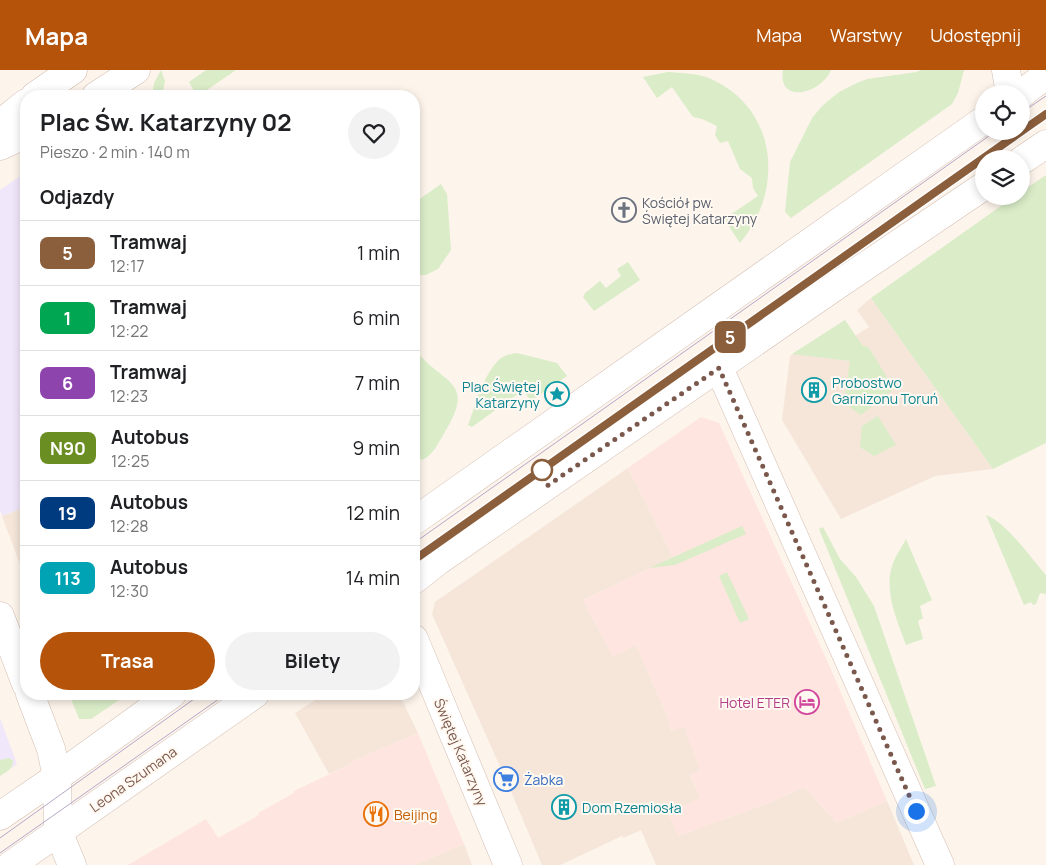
<!DOCTYPE html>
<html lang="pl">
<head>
<meta charset="utf-8">
<style>
  :root { --surface:#fff; --page:#f2f2f2; --text:#202124; --muted:#757577; --line:#e0e0e0; --accent:#b45309 }
  body { margin:0; font-family:Manrope,sans-serif; background:var(--page); color:var(--text); height:100vh; display:flex; flex-direction:column; font-size:19px; white-space:nowrap }
  * { box-sizing:border-box; margin:0 }
  p { font-size:16px; color:var(--muted) }
  .icon { flex:none; width:28px; height:28px; fill:none; stroke:currentColor; stroke-width:2; stroke-linecap:round; stroke-linejoin:round }
  .map { position:relative; flex:1; overflow:hidden }
  .side { position:absolute; left:20px; top:20px; width:400px; height:610px; display:flex; flex-direction:column; background:var(--surface); border-radius:20px; box-shadow:0 2px 8px #0003 }
  .side>* { flex:none }
  .badge { padding:0 10px; border-radius:8px; font-size:18px; line-height:32px }
  .buttons { position:absolute; left:975px; top:15px; display:grid; gap:10px }
  .buttons a { display:grid; place-items:center; width:55px; height:55px; border-radius:50%; background:var(--surface); box-shadow:0 2px 8px #0003; font-size:25px }
  .you { position:absolute; width:25px; height:25px; margin:-12px; border:4px solid #fff; border-radius:50%; background:#1a73e8; box-shadow:0 0 0 8px #1a73e833 }
  .map>.badge { position:absolute; translate:-50% -50%; box-shadow:0 0 0 2px #fff }
  h2 { padding:0 20px; font-size:19px; line-height:45px }
  .round { display:grid; place-items:center; flex:none; width:52px; height:52px; border-radius:26px; background:var(--page) }
  .head { display:flex; align-items:center; justify-content:space-between; height:85px; padding:0 20px }
  h1 { font-size:24px; font-weight:700; line-height:38px }
  .primary-button { display:flex; gap:10px; margin-top:auto; padding:10px 20px }
  .primary-button a { flex:1; height:58px; border-radius:30px; background:var(--accent); color:#fff; font-size:20px; font-weight:700; line-height:58px; text-align:center }
  .primary-button a+a { background:var(--page); color:var(--text) }
  ul { padding:0; list-style:none }
  li { display:flex; align-items:center; gap:15px; height:65px; padding:0 20px; border-top:1px solid var(--line) }
  li div { flex:1 }
  li b { display:block; font-size:19px }
  li em { font-style:normal }
  li .badge { min-width:55px; font-weight:700; text-align:center }
  header { display:flex; align-items:center; gap:30px; box-sizing:border-box; height:70px; padding:0 25px; background:var(--accent); color:#fff }
  header strong { font-size:24px }
  nav { display:flex; gap:28px; margin-inline-start:auto; font-size:18px }
  .map>svg:first-child { display:block }
  .residential { fill:#f5e6d9 }
  .commercial { fill:#fee5df }
  .education { fill:#f1e7fa }
  .green { fill:#daedc8 }
  .lines { fill:none; stroke-linecap:round; stroke-linejoin:round }
  .minor-casing { stroke:#d3bdb2; stroke-width:29 }
  .minor { stroke:#fff; stroke-width:28 }
  .tram { stroke:#b6a7c9; stroke-width:1 }
  .line-casing { stroke:#fff; stroke-width:11 }
  .line { stroke:#8b5e3c; stroke-width:8 }
  .walk { stroke:#7b584c; stroke-width:5; stroke-dasharray:0 9 }
  .stop-dot { fill:#fff; stroke:#8b5e3c; stroke-width:2.5 }
  .labels { text-anchor:middle; dominant-baseline:central; stroke-width:4; stroke-linejoin:round; paint-order:stroke }
  .worship-label { font-size:14px; fill:#5b616d; stroke:#fff9f2; text-anchor:start }
  .culture-label { font-size:14px; fill:#0d838f; stroke:#fff9f2; text-anchor:start }
  .hotel-label { font-size:14px; fill:#b23c85; stroke:#fff9f2; text-anchor:end }
  .street-label { font-size:14px; fill:#7b584c; stroke:#fff9f2 }
  .shop-label { font-size:14px; fill:#366cbe; stroke:#fff9f2; text-anchor:start }
  .food-label { font-size:14px; fill:#c56008; stroke:#fff9f2; text-anchor:start }
</style>
</head>
<body>
<header>
<strong>Mapa</strong>
<nav><a>Mapa</a><a>Warstwy</a><a>Udostępnij</a></nav>
</header>
<div class="map">
<svg width="1046" height="795" viewBox="0 0 1046 795">
  <rect width="100%" height="100%" fill="#fdf4eb"/>
  <!-- residential -->
  <path class="residential" d="M871,228L993,399L935,406L841,449L782,350L790,286L845,250L855,266L869,257L857,240Z
    M628,398L673,487L583,530L602,566L636,575L667,646L671,661L684,656L700,700L690,705L700,727L678,766L769,733L804,717L837,753L887,731L914,795H656L641,760L623,768L622,766L560,795H542L510,719L432,544L435,532Z
    M26,437V510L2,446Z
    M325,624H399L418,663L355,690L353,693L329,704L295,643Z
    M464,774L472,795H414Z"/>
  <!-- commercial -->
  <path class="commercial" d="M701,347L719,353L829,595L887,731L837,753L804,717L769,733L678,766L668,744L700,727L690,704L700,700L684,657L671,661L667,646L636,575L613,587L583,530L673,487L628,398Z
    M418,663L464,774L414,795H128L206,749L218,768L259,745L258,743L294,723V721L353,693L352,691L355,690Z"/>
  <!-- education -->
  <path class="education" d="M26,102V437L2,446L0,440V120Z
    M0,648L17,694L0,706Z"/>
  <!-- green -->
  <path class="green" d="M161,0L165,11L162,26H152L154,13Z
    M206,0H236L204,22L207,26H197L189,12Z
    M783,0H831C821,24 777,35 783,0Z
    M921,0H964L958,23L952,34L791,148L785,142L790,92L812,48L822,36L839,22L857,13L867,9L917,2Z
    M668,2C680,3 694,3 706,7C777,34 786,119 740,173L724,149L758,126L753,118L752,108L740,99L728,71L720,73L715,65L717,56L702,49L693,47L672,17L657,28L643,7Z
    M1046,105V373L993,399L871,228L1015,126H1021V122Z
    M441,114L447,124L451,180L438,199L426,205H414V133Z
    M628,192L640,210L594,241L583,227L585,223L600,211L606,218L621,206L617,199Z
    M845,250L862,275L869,278L894,319L861,345L844,333L850,291L792,284Z
    M414,277C437,314 478,307 446,360C439,371 434,385 422,390L414,384Z
    M517,283L557,293L567,306L531,331L523,320L472,357L468,355C475,337 483,307 496,293C501,286 510,284 517,283Z
    M878,346L896,375L874,386L860,377L862,356Z
    M986,445C1006,452 1031,488 1046,505V524L1040,523L1036,534L1033,535L1031,532L1024,535Z
    M742,456L746,464L675,495L649,498Z
    M823,457L840,489L856,507L874,536L936,716L925,719L819,459Z
    M906,469L932,530L920,536L923,548L918,551L923,569L906,575C897,550 883,520 893,493C896,485 902,477 906,469Z
    M727,502L749,549L740,553L719,506Z
    M69,624H128L91,649H79Z
    M8,688L13,690C14,699 6,702 0,706V690Z"/>
  <g class="lines">
    <defs>
      <path id="minor" d="M1006,0L1010,24
        M1021,24L1046,5
        M35,26L73,0
        M96,26L136,0
        M0,54L26,33
        M0,76L26,64
        M1021,91L1046,74
        M719,298L940,795
        M414,451L984,50
        M414,510L438,491L830,220L984,116
        M0,546L26,614
        M414,569L508,795
        M30,624L51,679L57,707L58,761L72,795
        M0,746L57,707L172,624
        M11,795L255,624"/>
    </defs>
    <!-- minor casing -->
    <use href="#minor" class="minor-casing"/>
    <!-- minor -->
    <use href="#minor" class="minor"/>
    <!-- tram -->
    <path class="tram" d="M1021,43L1046,26
      M414,473L996,61
      M414,490L1046,44
      M0,768L201,624
      M0,783L226,624"/>
  </g>
  <g class="lines">
    <defs>
      <path id="line" d="M414,490L1046,44"/>
    </defs>
    <!-- line casing -->
    <use href="#line" class="line-casing"/>
    <!-- line -->
    <use href="#line" class="line"/>
    <!-- walk -->
    <path class="walk" d="M542,400L547,416L719,298L916,741"/>
  </g>
  <!-- icons -->
  <defs>
    <symbol id="church-ring" viewBox="-11 -11 22 22"><circle r="9.5" fill="#fff9f2" stroke="#6b7280" stroke-width="1.5"/><path d="M-1.2-6h2.4v3.5h3.3v2.4h-3.3V6h-2.4V-.1h-3.3v-2.4h3.3Z" fill="#6b7280"/></symbol>
    <symbol id="building-ring" viewBox="-11 -11 22 22"><circle r="9.5" fill="#fff9f2" stroke="#0f9aa8" stroke-width="1.5"/><path d="M-4-6H4V6H1V3H-1V6H-4ZM-2.5-4.3h1.7v1.8h-1.7ZM.8-4.3h1.7v1.8H.8ZM-2.5-1h1.7V.8h-1.7ZM.8-1h1.7V.8H.8Z" fill="#0f9aa8"/></symbol>
    <symbol id="sight-ring" viewBox="-11 -11 22 22"><circle r="9.5" fill="#fff9f2" stroke="#0f9aa8" stroke-width="1.5"/><path d="M0-6L1.8-2.2L6-1.7L2.9 1.2L3.7 5.4L0 3.3L-3.7 5.4L-2.9 1.2L-6-1.7L-1.8-2.2Z" fill="#0f9aa8"/></symbol>
    <symbol id="hotel-ring" viewBox="-11 -11 22 22"><circle r="9.5" fill="#fff9f2" stroke="#d1479c" stroke-width="1.5"/><path d="M-6-4.5h1.5V1H6V5H4.5V3h-9V5H-6ZM-4 0a1.8 1.8 0 1 1 3.6 0ZM.5 0V-2.5h3Q6-2.5 6 0Z" fill="#d1479c"/></symbol>
    <symbol id="supermarket-ring" viewBox="-11 -11 22 22"><circle r="9.5" fill="#fff9f2" stroke="#3f7fe0" stroke-width="1.5"/><path d="M-6-5.5h2.5l.6 2H6L4.5 2H-2.5L-4.4-4H-6ZM-1.5 3.2a1.3 1.3 0 1 0 .1 0ZM3 3.2a1.3 1.3 0 1 0 .1 0Z" fill="#3f7fe0"/></symbol>
    <symbol id="restaurant-ring" viewBox="-11 -11 22 22"><circle r="9.5" fill="#fff9f2" stroke="#e8710a" stroke-width="1.5"/><path d="M-5-6h1v4h1v-4h1v4h1v-4h1v5L-1.5 .5V6h-2V.5L-5-1ZM5-6V6H3V1.5H1.5Q1.5-4 5-6Z" fill="#e8710a"/></symbol>
  </defs>
  <g fill-rule="evenodd">
    <use href="#church-ring" x="610" y="126" width="28" height="28"/>
    <use href="#building-ring" x="800" y="306" width="28" height="28"/>
    <use href="#sight-ring" x="543" y="310" width="28" height="28"/>
    <use href="#hotel-ring" x="793" y="618" width="28" height="28"/>
    <use href="#supermarket-ring" x="492" y="695" width="28" height="28"/>
    <use href="#building-ring" x="550" y="723" width="28" height="28"/>
    <use href="#restaurant-ring" x="362" y="730" width="28" height="28"/>
  </g>
  <!-- markers -->
  <circle class="stop-dot" cx="542" cy="400" r="10"/>
  <g class="labels">
    <!-- worship labels -->
    <g class="worship-label">
      <text x="642" y="132">Kościół pw.<tspan x="642" dy="16">Świętej Katarzyny</tspan></text>
    </g>
    <!-- culture labels -->
    <g class="culture-label">
      <text x="832" y="312">Probostwo<tspan x="832" dy="16">Garnizonu Toruń</tspan></text>
      <text x="540" y="316" text-anchor="end">Plac Świętej<tspan x="540" dy="16">Katarzyny</tspan></text>
      <text x="582" y="737">Dom Rzemiosła</text>
    </g>
    <!-- hotel labels -->
    <g class="hotel-label">
      <text x="790" y="632">Hotel ETER</text>
    </g>
    <!-- street labels -->
    <g class="street-label">
      <text transform="translate(461 682) rotate(67)">Świętej Katarzyny</text>
      <text transform="translate(133 709) rotate(-35)">Leona Szumana</text>
    </g>
    <!-- shop labels -->
    <g class="shop-label">
      <text x="524" y="709">Żabka</text>
    </g>
    <!-- food labels -->
    <g class="food-label">
      <text x="394" y="744">Beijing</text>
    </g>
  </g>
</svg>
<div class="buttons">
<a><svg class="icon" aria-label="locate" viewBox="0 0 24 24"><circle cx="12" cy="12" r="6"/><path d="M12 2v4M12 18v4M2 12h4M18 12h4"/></svg></a>
<a><svg class="icon" aria-label="layers" viewBox="0 0 24 24"><path d="M12 4l9 5-9 5-9-5zM3 14l9 5 9-5"/></svg></a>
</div>
<div class="you" style="left:916px;top:741px"></div>
<b class="badge" style="left:730px;top:267px;background:#8b5e3c;color:#fff">5</b>
<section class="side">
<div class="head"><div><h1>Plac Św. Katarzyny 02</h1><p>Pieszo · 2 min · 140 m</p></div><a class="round"><svg class="icon" aria-label="heart" viewBox="0 0 24 24"><path d="M12 20l-8-8c-3-5 5-10 8-4 3-6 11-1 8 4z"/></svg></a></div>
<h2>Odjazdy</h2>
<ul>
<li><span class="badge" style="background:#8b5e3c;color:#fff">5</span><div><b>Tramwaj</b><p>12:17</p></div><em>1 min</em></li>
<li><span class="badge" style="background:#00a651;color:#fff">1</span><div><b>Tramwaj</b><p>12:22</p></div><em>6 min</em></li>
<li><span class="badge" style="background:#8e44ad;color:#fff">6</span><div><b>Tramwaj</b><p>12:23</p></div><em>7 min</em></li>
<li><span class="badge" style="background:#6b8e23;color:#fff">N90</span><div><b>Autobus</b><p>12:25</p></div><em>9 min</em></li>
<li><span class="badge" style="background:#003b80;color:#fff">19</span><div><b>Autobus</b><p>12:28</p></div><em>12 min</em></li>
<li><span class="badge" style="background:#00a3b4;color:#fff">113</span><div><b>Autobus</b><p>12:30</p></div><em>14 min</em></li>
</ul>
<div class="primary-button"><a>Trasa</a><a>Bilety</a></div>
</section>
</div>
</body>
</html>
